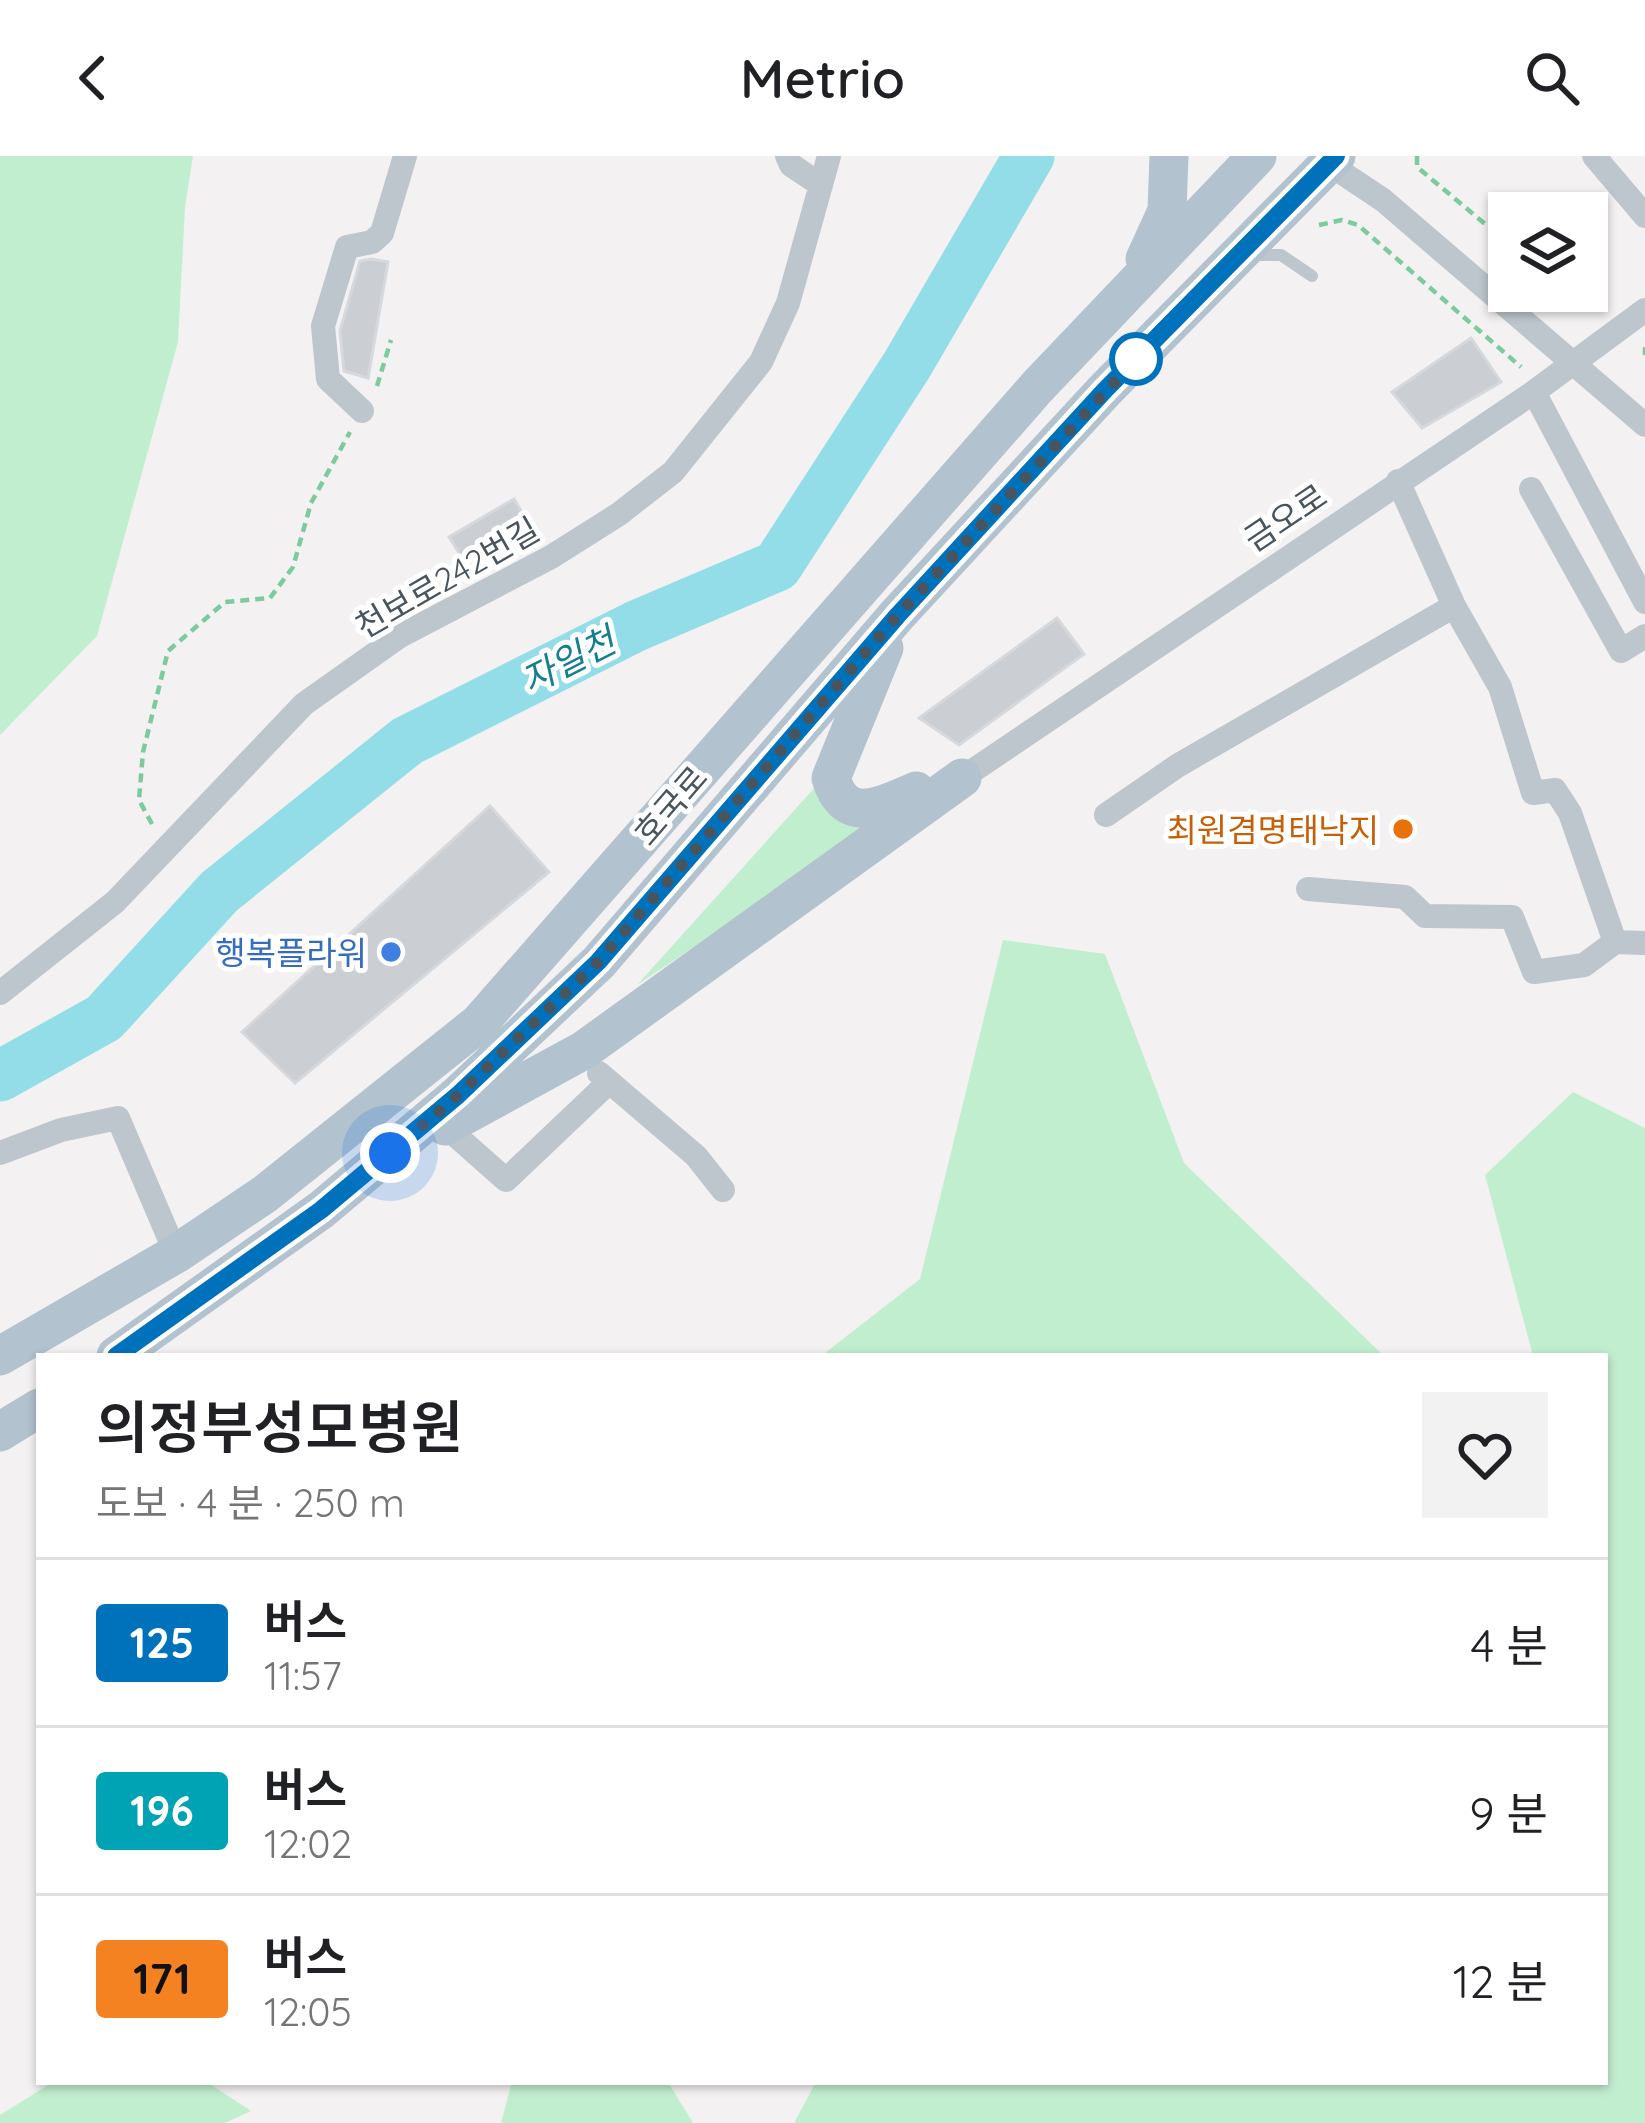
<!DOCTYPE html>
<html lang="ko">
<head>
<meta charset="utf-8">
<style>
  :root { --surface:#fff; --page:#f2f2f2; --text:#202124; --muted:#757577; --line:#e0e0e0 }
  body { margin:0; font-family:Quicksand,"Noto Sans KR",sans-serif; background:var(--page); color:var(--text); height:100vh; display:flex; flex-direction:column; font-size:45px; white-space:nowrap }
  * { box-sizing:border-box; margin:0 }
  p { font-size:39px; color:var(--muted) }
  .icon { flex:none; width:66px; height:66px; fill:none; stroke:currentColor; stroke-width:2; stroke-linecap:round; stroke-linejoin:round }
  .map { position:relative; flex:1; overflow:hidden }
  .panel { position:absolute; left:36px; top:1197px; width:1572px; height:732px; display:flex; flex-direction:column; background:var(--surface); border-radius:0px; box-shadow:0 3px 9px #0004 }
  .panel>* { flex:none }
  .badge { padding:0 24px; border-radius:9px; font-size:42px; line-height:78px }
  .controls { position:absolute; left:1488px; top:36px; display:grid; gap:24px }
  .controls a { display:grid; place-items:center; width:120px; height:120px; border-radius:0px; background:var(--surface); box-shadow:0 3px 9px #0004; font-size:60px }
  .you { position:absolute; width:60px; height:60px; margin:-30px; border:9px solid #fff; border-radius:50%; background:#1a73e8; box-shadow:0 0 0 18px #1a73e833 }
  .map>.badge { position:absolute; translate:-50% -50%; box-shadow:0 0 0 6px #fff }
  .round { display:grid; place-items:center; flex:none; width:126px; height:126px; border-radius:0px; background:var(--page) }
  .summary { display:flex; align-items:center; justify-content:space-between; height:204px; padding:0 60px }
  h1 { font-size:57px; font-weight:600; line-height:90px }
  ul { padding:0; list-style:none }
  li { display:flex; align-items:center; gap:36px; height:168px; padding:0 60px; border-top:3px solid var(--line) }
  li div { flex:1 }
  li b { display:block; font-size:45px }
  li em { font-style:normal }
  li .badge { min-width:132px; font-weight:700; text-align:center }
  header { display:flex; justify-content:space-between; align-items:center; height:156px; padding:0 60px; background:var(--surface); font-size:54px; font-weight:600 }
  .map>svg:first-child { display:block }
  .green { fill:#c2eed0 }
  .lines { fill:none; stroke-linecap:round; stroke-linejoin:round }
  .river { stroke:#92dde8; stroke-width:51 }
  .building { fill:#cbced3; stroke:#d5d8dc; stroke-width:3 }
  .path { stroke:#7cca9e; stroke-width:4.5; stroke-dasharray:9 6; stroke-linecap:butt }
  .lane { stroke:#bdc6cd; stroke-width:12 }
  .street { stroke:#bdc6cd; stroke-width:24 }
  .primary { stroke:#b2c2ce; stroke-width:39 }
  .line-casing { stroke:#fff; stroke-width:27 }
  .line { stroke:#0072bc; stroke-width:18 }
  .walk { stroke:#49555e; stroke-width:12; stroke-dasharray:0 21.6 }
  .stop-dot { fill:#fff; stroke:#0072bc; stroke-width:6 }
  .food-dot { fill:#e8710a; stroke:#fff; stroke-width:4.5 }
  .shop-dot { fill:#3f7fe0; stroke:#fff; stroke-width:4.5 }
  .labels { text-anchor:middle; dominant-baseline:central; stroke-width:10; stroke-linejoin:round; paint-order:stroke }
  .street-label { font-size:33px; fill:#49555e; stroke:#fff }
  .food-label { font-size:33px; fill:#c56008; stroke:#fff; text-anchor:end }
  .shop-label { font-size:33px; fill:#366cbe; stroke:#fff; text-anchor:end }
  .water-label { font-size:36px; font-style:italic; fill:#147f90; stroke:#fff }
</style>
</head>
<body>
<header><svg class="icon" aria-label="back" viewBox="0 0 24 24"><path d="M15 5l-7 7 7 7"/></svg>Metrio<svg class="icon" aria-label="search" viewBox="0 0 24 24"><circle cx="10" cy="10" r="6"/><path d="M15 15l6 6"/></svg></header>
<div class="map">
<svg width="1645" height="1967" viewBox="0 0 1645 1967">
  <rect width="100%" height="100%" fill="#f3f1f1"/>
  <!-- green -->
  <path class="green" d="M0,0H193L185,51L178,186L97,480L0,579Z
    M817,629L867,671L865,677L637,829Z
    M1003,784L1105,798L1184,1007L1384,1200H821L920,1123Z
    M1573,936L1645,972V1967H794L816,1926H1605V1200H1533L1485,1019Z
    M53,1926H207L251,1955L225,1967H0V1959Z
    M512,1926H668L693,1967H501Z"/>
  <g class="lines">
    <!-- river -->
    <path class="river" d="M0,920L104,862L219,736L407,585L636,470L777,410L907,209L1029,0"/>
  </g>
  <!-- building -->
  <path class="building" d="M371,103L388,106L368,222L344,215L340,175L360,105Z
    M1471,182L1501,226L1422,272L1392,236Z
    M514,343L530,370L466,408L449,381Z
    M1057,462L1084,498L959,589L919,562Z
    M490,650L549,716L295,927L242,876Z"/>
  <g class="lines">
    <!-- path -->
    <path class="path" d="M1417,0V11L1509,88
      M1319,69L1342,64L1358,69L1521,211
      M1564,135L1598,153
      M1645,191V199
      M377,230L391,184
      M152,668L139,644L143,596L168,495L225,446L270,442L293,411L311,347L350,276"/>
    <!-- lane -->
    <path class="lane" d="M1251,99H1281L1312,120"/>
    <!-- street -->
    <path class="street" d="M787,0L791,9L821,29
      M1594,0L1645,60
      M1329,8L1383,44L1645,269
      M1534,236L1645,446
      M362,255L328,223L323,170L347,91L372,86L382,77L405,0
      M1398,325L1454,450L1500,531L1533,637L1555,634L1570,657L1615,786L1645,787
      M1531,333L1621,495L1645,480
      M962,622L1534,236L1645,154
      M1106,659L1177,610L1454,450
      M1308,733L1405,741L1425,760L1512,761L1534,816L1584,809L1615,786
      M0,837L115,746L304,548L400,480L551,401L619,358L673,316L761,206L788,147L829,0
      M599,917L696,1000L723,1034
      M445,970L506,1024L607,928
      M0,997L61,974L118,962L176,1098"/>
    <!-- primary -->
    <path class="primary" d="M1145,103L1167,55L1169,0
      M884,492L831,622C845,671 884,649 916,635
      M445,970L584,894L962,622
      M0,1200L176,1098L265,1038L479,867L1038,230L1257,0
      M116,1200L321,1054L458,939L599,806L897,459L1105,234L1336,0
      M0,1276L39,1252"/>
  </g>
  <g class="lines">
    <defs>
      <path id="line" d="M116,1200L321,1054L458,939L598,806L898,459L1105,234L1336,0"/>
    </defs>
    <!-- line casing -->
    <use href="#line" class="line-casing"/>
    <!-- line -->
    <use href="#line" class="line"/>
    <!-- walk -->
    <path class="walk" d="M390,997L458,939L598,806L898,459L1136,203"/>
  </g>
  <!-- markers -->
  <circle class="stop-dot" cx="1136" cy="203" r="24"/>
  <circle class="food-dot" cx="1403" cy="673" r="12"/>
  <circle class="shop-dot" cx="391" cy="796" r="12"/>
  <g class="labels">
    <!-- street labels -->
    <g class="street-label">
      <text transform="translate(1285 361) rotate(-34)">금오로</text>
      <text transform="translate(447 421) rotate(-30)">천보로242번길</text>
      <text transform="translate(670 649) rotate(-49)">호국로</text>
    </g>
    <!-- food labels -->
    <g class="food-label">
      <text x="1379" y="673">최원겸명태낙지</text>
    </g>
    <!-- shop labels -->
    <g class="shop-label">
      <text x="367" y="796">행복플라워</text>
    </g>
    <!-- water labels -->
    <g class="water-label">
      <text transform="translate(568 504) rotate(-27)">자일천</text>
    </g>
  </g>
</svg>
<div class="controls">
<a><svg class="icon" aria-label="layers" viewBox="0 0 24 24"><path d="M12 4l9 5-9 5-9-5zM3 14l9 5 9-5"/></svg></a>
</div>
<div class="you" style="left:390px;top:997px"></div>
<section class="panel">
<div class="summary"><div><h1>의정부성모병원</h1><p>도보 · 4 분 · 250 m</p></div><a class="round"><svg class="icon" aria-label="heart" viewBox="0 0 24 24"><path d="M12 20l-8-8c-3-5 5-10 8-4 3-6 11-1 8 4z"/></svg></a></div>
<ul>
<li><span class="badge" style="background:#0072bc;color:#fff">125</span><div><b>버스</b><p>11:57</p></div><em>4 분</em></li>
<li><span class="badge" style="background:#00a3b4;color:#fff">196</span><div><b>버스</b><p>12:02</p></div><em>9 분</em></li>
<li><span class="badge" style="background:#f58220;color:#111">171</span><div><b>버스</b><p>12:05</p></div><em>12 분</em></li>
</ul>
</section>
</div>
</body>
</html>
